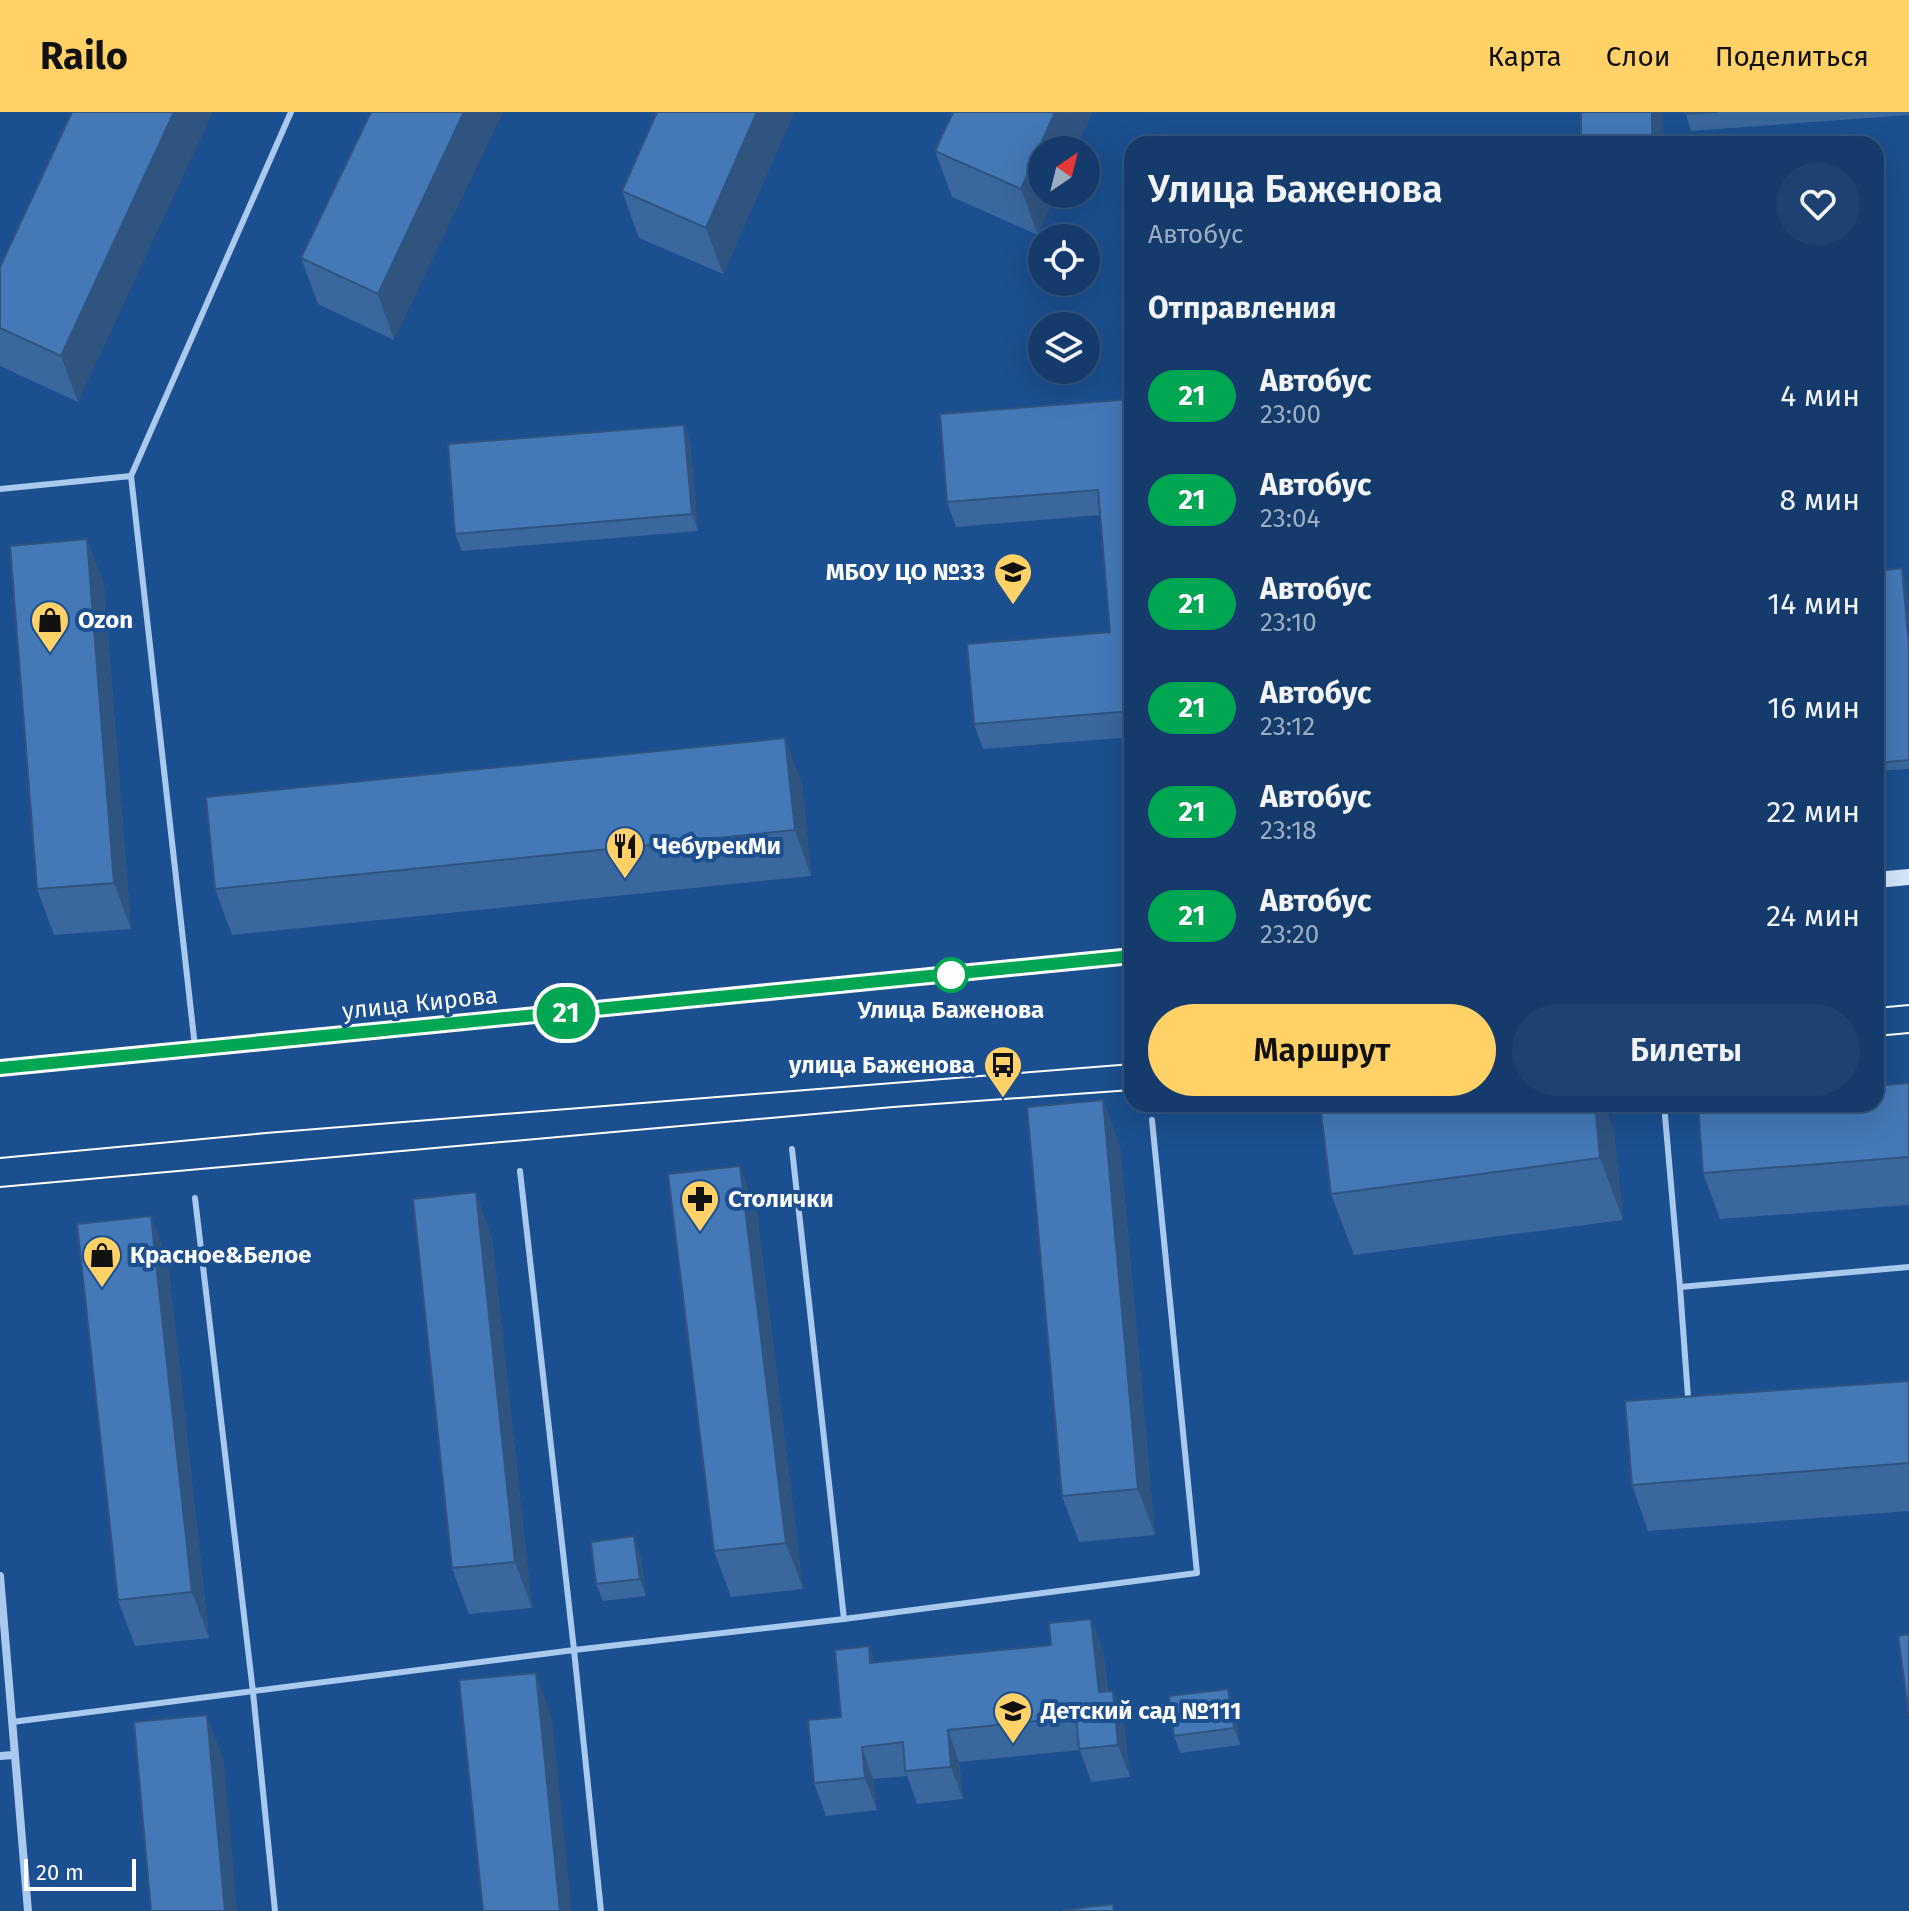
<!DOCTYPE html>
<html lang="ru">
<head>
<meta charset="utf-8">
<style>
  :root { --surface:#143b6b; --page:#1d4271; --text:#f1f3f6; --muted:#9dadc1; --line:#33557e; --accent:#ffd166 }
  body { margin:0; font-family:"Fira Sans",sans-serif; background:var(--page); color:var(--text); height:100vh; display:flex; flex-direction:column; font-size:30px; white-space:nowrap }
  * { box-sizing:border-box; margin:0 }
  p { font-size:26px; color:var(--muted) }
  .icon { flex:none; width:44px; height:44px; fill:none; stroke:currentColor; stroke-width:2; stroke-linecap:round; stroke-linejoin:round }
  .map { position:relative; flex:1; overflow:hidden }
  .sheet { position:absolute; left:1124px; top:24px; width:760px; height:976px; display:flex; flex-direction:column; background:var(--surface); border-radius:24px; box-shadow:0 8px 32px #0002,0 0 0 2px var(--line) }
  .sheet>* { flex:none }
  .badge { padding:0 16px; border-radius:26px; font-size:28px; line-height:52px }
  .needle { width:52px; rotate:35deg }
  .fabs { position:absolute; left:1028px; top:24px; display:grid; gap:16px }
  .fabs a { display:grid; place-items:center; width:72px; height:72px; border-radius:50%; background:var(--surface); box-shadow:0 8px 32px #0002,0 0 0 2px var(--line); font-size:40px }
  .scale { position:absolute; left:24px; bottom:20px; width:112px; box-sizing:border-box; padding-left:8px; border:4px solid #fff; border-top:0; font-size:22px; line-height:28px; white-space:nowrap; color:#fff; -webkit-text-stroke:6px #1b4f8f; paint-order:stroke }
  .map>.badge { position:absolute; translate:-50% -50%; box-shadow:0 0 0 4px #fff }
  h2 { padding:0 24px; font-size:30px; line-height:72px }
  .round { display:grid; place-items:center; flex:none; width:84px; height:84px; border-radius:42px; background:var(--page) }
  .headline { display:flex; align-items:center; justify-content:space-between; height:136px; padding:0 24px }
  h1 { font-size:38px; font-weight:600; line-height:60px }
  .primary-button { display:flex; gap:16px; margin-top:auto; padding:16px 24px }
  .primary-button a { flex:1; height:92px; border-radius:48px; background:var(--accent); color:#111; font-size:32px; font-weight:600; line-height:92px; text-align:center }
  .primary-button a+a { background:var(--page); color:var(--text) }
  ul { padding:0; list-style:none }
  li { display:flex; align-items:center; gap:24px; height:104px; padding:0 24px }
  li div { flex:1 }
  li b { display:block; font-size:30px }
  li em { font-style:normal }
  li .badge { min-width:88px; font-weight:700; text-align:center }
  header { display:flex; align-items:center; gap:48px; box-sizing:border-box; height:112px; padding:0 40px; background:var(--accent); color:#111 }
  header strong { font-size:38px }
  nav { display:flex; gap:44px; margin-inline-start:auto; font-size:28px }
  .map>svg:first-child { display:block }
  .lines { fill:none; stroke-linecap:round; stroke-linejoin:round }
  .lane { stroke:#a9c9ee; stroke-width:6 }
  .street { stroke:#a9c9ee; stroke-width:8 }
  .secondary { stroke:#d6e6fa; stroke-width:16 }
  .tram { stroke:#fff; stroke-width:2 }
  .wall { fill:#3a679d }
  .shaded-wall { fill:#305480 }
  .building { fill:#4478b7; stroke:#305480; stroke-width:2 }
  .line-casing { stroke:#fff; stroke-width:18 }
  .line { stroke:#00a651; stroke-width:12 }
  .stop-dot { fill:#fff; stroke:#00a651; stroke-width:4 }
  .labels { text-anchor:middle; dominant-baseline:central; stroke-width:8; stroke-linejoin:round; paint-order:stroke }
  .poi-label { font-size:24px; font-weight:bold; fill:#fff; stroke:#1b4f8f; text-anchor:start }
  .street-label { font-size:24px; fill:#fff; stroke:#1b4f8f }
  .stop-label { font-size:24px; font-weight:bold; fill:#fff; stroke:#1b4f8f }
</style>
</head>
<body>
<header>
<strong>Railo</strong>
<nav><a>Карта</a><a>Слои</a><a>Поделиться</a></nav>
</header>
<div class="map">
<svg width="1909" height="1799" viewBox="0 0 1909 1799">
  <rect width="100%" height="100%" fill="#1b4f8f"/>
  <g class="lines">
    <!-- lane -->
    <path class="lane" d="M0,377L131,364
      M195,935L131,364L291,0
      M1664,992L1680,1175L1688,1285
      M792,1037L844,1507
      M520,1059L574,1538L601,1799
      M195,1086L253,1580L275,1799
      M1680,1175L1909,1155
      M12,1610L574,1538L844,1507L1197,1461L1152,1008"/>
    <!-- street -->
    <path class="street" d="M0,1464L28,1799
      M0,1644L14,1643"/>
    <!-- secondary -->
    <path class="secondary" d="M1876,768L1909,765
      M0,956L1132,844"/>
    <!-- tram -->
    <path class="tram" d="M1876,896L1909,893
      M1876,924L1909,921
      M0,1046L266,1021L1132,952
      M0,1075L893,995L1132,978"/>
  </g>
  <!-- wall -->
  <path class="wall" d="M72,0L78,290L0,254V155Z
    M371,0L394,228L318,192L301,146Z
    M657,0H794L723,162L639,126L622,79Z
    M953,0H1092L1075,38H1042L1038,123L952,85L935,39Z
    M1685,0H1909V3L1691,19Z
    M1132,287V625L983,637L974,612L1110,520L1100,403L956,415L947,390Z
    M684,313L690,330L698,419L462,439L455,422Z
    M87,427L104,473L131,817L54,823L37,777Z
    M1876,459L1905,465L1909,507V657L1876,659Z
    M802,672L811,764L232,823L215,777Z
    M1909,971V1093L1720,1107L1703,1061Z
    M1103,988L1120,1034L1155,1423L1079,1430L1062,1384Z
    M1614,1018L1623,1108L1354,1143L1331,1082Z
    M757,1100L803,1477L731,1485L714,1439Z
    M492,1126L532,1496L469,1502L452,1456Z
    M168,1150L209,1526L135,1534L118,1488Z
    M1909,1269V1399L1648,1419L1632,1373Z
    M640,1441L646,1484L603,1489L596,1472Z
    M1091,1507L1103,1540L1108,1579H1113L1124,1612L1130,1665L1091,1670L1080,1638L959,1650L963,1687L917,1692L907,1664L873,1667L877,1698L826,1704L814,1671L869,1534L875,1551L1051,1533Z
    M1234,1593L1240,1633L1180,1641L1174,1624Z"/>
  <!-- shaded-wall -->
  <path class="shaded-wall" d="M174,0H213L78,290L61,244Z
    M464,0H503L394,228L378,182Z
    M757,0H794L723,162L706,116Z
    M1055,0H1092L1075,38H1042V82H1056L1038,123L1021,77Z
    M1652,0H1663V32H1652Z
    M684,313L690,330L698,419L692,402Z
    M87,427L104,473L131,817L114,771Z
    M1902,456L1905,465L1909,507V535Z
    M785,626L802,672L811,764L795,718Z
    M1103,988L1120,1034L1155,1423L1138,1377Z
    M1595,992H1604L1614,1018L1623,1108L1600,1046Z
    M740,1054L757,1100L803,1477L786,1431Z
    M476,1080L492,1126L532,1496L515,1450Z
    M151,1104L168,1150L209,1526L192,1480Z
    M634,1424L640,1441L646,1484L640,1467Z
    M1091,1507L1103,1540L1111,1613L1099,1580Z
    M869,1534L881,1567L870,1551Z
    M536,1561L552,1607L572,1799H560Z
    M1228,1577L1234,1593L1240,1633L1234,1616Z
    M1113,1579L1124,1612L1130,1665L1118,1633Z
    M207,1603L224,1649L237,1799H225Z
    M948,1618L959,1650L963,1687L951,1655Z
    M862,1635L873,1667L877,1698L865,1666Z"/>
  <!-- building -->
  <path class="building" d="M72,0H174L61,244L0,216V155Z
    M371,0H464L378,182L301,146Z
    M657,0H757L706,116L622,79Z
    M953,0H1055L1021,77L935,39Z
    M1581,0H1652V32H1581Z
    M1685,0H1717L1685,2Z
    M1132,287V599L974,612L967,532L1110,520L1098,378L947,390L940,302Z
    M684,313L692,402L455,422L448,332Z
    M87,427L114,771L37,777L10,434Z
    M1902,456L1909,535V648L1876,651V459Z
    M785,626L795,718L215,777L206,685Z
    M1909,971V1045L1703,1061L1698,992H1876V974Z
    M1103,988L1138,1377L1062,1384L1027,995Z
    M1320,992H1595L1600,1046L1331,1082Z
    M740,1054L786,1431L714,1439L668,1062Z
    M476,1080L515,1450L452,1456L413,1087Z
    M151,1104L192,1480L118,1488L77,1112Z
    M1909,1269V1351L1632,1373L1625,1289Z
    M634,1424L640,1467L596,1472L591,1430Z
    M1091,1507L1099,1580L1113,1579L1118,1633L1079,1637L1076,1605L948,1618L951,1655L905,1659L903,1630L862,1635L865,1666L814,1671L808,1608L841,1605L835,1538L869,1534L870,1551L1051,1533L1049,1511Z
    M1909,1522V1604L1898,1524Z
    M536,1561L560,1799H483L459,1568Z
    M1228,1577L1234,1616L1174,1624L1169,1584Z
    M207,1603L225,1799H151L134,1610Z
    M1113,1792L1114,1799H1064V1798Z"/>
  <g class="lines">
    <defs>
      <path id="line" d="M0,956L1132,844"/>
    </defs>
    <!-- line casing -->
    <use href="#line" class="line-casing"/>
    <!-- line -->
    <use href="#line" class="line"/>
  </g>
  <!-- icons -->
  <defs>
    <symbol id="school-pin" viewBox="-11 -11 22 30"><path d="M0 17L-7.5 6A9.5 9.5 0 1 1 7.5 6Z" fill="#ffd166" stroke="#1b4f8f"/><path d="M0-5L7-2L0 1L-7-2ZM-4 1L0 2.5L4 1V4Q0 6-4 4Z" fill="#111"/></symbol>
    <symbol id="shop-pin" viewBox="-11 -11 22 30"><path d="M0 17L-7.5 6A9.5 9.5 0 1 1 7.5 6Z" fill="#ffd166" stroke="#1b4f8f"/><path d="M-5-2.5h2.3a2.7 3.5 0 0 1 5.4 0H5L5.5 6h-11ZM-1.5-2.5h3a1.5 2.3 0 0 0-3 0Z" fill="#111"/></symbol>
    <symbol id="restaurant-pin" viewBox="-11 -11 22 30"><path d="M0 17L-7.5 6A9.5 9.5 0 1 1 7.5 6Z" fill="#ffd166" stroke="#1b4f8f"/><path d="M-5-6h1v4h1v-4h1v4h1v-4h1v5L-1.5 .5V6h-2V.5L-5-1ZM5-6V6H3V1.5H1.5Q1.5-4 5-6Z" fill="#111"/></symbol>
    <symbol id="bus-pin" viewBox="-11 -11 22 30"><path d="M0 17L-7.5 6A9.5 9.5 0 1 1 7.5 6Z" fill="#ffd166" stroke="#1b4f8f"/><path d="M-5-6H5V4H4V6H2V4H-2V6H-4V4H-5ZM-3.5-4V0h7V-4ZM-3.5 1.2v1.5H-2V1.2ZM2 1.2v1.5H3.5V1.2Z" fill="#111"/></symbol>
    <symbol id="pharmacy-pin" viewBox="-11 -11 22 30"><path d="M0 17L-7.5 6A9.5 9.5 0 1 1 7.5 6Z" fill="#ffd166" stroke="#1b4f8f"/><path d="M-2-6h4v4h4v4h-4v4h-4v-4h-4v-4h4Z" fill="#111"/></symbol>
  </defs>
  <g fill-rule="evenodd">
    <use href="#school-pin" x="991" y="438" width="44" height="60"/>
    <use href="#shop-pin" x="28" y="486" width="44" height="60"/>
    <use href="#restaurant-pin" x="603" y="712" width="44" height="60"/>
    <use href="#bus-pin" x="981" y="931" width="44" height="60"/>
    <use href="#pharmacy-pin" x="678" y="1065" width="44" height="60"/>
    <use href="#shop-pin" x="80" y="1121" width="44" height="60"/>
    <use href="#school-pin" x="991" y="1577" width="44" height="60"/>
  </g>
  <!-- markers -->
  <circle class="stop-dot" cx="951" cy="863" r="16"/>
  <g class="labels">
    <!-- poi labels -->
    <g class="poi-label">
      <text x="985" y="460" text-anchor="end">МБОУ ЦО №33</text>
      <text x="78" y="508">Ozon</text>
      <text x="653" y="734">ЧебурекМи</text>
      <text x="975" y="953" text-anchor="end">улица Баженова</text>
      <text x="728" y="1087">Столички</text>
      <text x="130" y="1143">Красное&amp;Белое</text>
      <text x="1041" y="1599">Детский сад №111</text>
    </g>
    <!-- street labels -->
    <g class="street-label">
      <text transform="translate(420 891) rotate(-6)">улица Кирова</text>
    </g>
    <!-- stop labels -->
    <g class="stop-label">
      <text x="951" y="898">Улица Баженова</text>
    </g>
  </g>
</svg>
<div class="fabs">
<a><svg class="needle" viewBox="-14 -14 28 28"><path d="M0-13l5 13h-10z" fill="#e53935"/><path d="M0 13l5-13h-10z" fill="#9dadc1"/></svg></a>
<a><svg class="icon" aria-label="locate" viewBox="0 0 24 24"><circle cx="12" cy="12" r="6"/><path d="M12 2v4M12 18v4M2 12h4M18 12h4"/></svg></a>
<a><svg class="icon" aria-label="layers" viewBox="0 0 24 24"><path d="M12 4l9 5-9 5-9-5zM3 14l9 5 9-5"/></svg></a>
</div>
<div class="scale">20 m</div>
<b class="badge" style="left:566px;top:901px;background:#00a651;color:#fff">21</b>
<section class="sheet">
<div class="headline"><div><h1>Улица Баженова</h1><p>Автобус</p></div><a class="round"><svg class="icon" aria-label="heart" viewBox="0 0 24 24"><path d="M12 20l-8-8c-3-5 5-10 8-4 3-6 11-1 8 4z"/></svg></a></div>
<h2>Отправления</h2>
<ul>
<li><span class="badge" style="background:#00a651;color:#fff">21</span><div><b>Автобус</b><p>23:00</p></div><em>4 мин</em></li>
<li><span class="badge" style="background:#00a651;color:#fff">21</span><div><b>Автобус</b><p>23:04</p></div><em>8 мин</em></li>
<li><span class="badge" style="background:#00a651;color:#fff">21</span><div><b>Автобус</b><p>23:10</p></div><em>14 мин</em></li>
<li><span class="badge" style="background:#00a651;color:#fff">21</span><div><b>Автобус</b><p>23:12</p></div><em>16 мин</em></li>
<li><span class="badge" style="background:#00a651;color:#fff">21</span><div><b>Автобус</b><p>23:18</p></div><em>22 мин</em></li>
<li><span class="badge" style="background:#00a651;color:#fff">21</span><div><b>Автобус</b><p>23:20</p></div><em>24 мин</em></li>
</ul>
<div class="primary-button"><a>Маршрут</a><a>Билеты</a></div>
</section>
</div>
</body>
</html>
